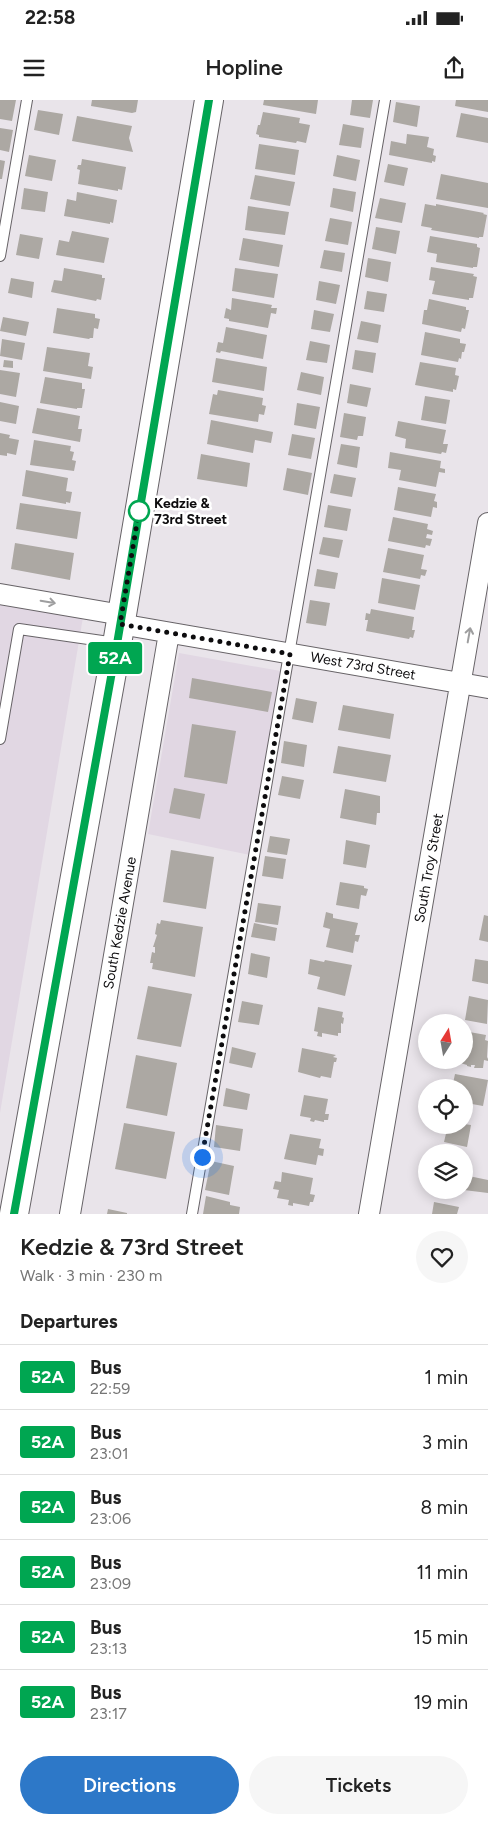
<!DOCTYPE html>
<html lang="en">
<head>
<meta charset="utf-8">
<style>
  :root { --surface:#fff; --page:#f6f6f6; --text:#222; --muted:#767676; --line:#e0e0e0; --accent:#2d78c8 }
  body { margin:0; font-family:Figtree,sans-serif; background:var(--page); color:var(--text); height:100vh; display:flex; flex-direction:column; font-size:19px; white-space:nowrap }
  * { box-sizing:border-box; margin:0 }
  p { font-size:16px; color:var(--muted) }
  .icon { flex:none; width:28px; height:28px; fill:none; stroke:currentColor; stroke-width:2; stroke-linecap:round; stroke-linejoin:round }
  .map { position:relative; height:1114px; overflow:hidden }
  .details { display:flex; flex-direction:column; background:var(--surface); flex:1 }
  .details>* { flex:none }
  .badge { padding:0 10px; border-radius:4px; font-size:18px; line-height:32px }
  .needle { width:32px; rotate:11deg }
  .controls { position:absolute; left:418px; top:914px; display:grid; gap:10px }
  .controls a { display:grid; place-items:center; width:55px; height:55px; border-radius:50%; background:var(--surface); box-shadow:0 2px 12px #0003; font-size:25px }
  .you { position:absolute; width:25px; height:25px; margin:-12px; border:4px solid #fff; border-radius:50%; background:#1a73e8; box-shadow:0 0 0 8px #1a73e833 }
  .map>.badge { position:absolute; translate:-50% -50%; box-shadow:0 0 0 2px #fff }
  h2 { padding:0 20px; font-size:19px; line-height:45px }
  .round { display:grid; place-items:center; flex:none; width:52px; height:52px; border-radius:26px; background:var(--page) }
  .headline { display:flex; align-items:center; justify-content:space-between; height:85px; padding:0 20px }
  h1 { font-size:24px; font-weight:600; line-height:38px }
  .button { display:flex; gap:10px; margin-top:auto; padding:10px 20px }
  .button a { flex:1; height:58px; border-radius:30px; background:var(--accent); color:#fff; font-size:20px; font-weight:600; line-height:58px; text-align:center }
  .button a+a { background:var(--page); color:var(--text) }
  ul { padding:0; list-style:none }
  li { display:flex; align-items:center; gap:15px; height:65px; padding:0 20px; border-top:1px solid var(--line) }
  li div { flex:1 }
  li b { display:block; font-size:19px }
  li em { font-style:normal }
  li .badge { min-width:55px; font-weight:700; text-align:center }
  .status { display:flex; justify-content:space-between; align-items:center; height:35px; padding:0 25px; background:var(--surface); direction:ltr }
  .status svg { height:14px; fill:currentColor }
  header { display:flex; justify-content:space-between; align-items:center; height:65px; padding:0 20px; background:var(--surface); font-size:22px; font-weight:600 }
  .map>svg:first-child { display:block }
  .built { fill:#e1d7e3 }
  .building { fill:#aca8a3 }
  .lines { fill:none; stroke-linecap:round; stroke-linejoin:round }
  .service-casing { stroke:#676367; stroke-width:12 }
  .minor-casing { stroke:#676367; stroke-width:22 }
  .secondary-casing { stroke:#676367; stroke-width:30 }
  .service { stroke:#fff; stroke-width:10 }
  .minor { stroke:#fff; stroke-width:20 }
  .secondary { stroke:#fff; stroke-width:28 }
  .oneway { stroke:#9e9e9f }
  .line-casing { stroke:#fff; stroke-width:11 }
  .line { stroke:#00a651; stroke-width:8 }
  .walk { stroke:#0d0c0e; stroke-width:5; stroke-dasharray:0 9 }
  .stop-dot { fill:#fff; stroke:#00a651; stroke-width:2.5 }
  .labels { text-anchor:middle; dominant-baseline:central; stroke-width:5; stroke-linejoin:round; paint-order:stroke }
  .stop-label { font-size:14px; font-weight:bold; fill:#0d0c0e; stroke:#fff; text-anchor:start }
  .street-label { font-size:14px; fill:#0d0c0e; stroke:#fff }
</style>
</head>
<body>
<div class="status"><b>22:58</b><svg viewBox="0 0 49 12"><path d="M0 12V9h3v3zM5 12V6h3v6zM10 12V3h3v9zM15 12V0h3v12zM26 1h20v11H26zM47 4h2v5h-2z"/></svg></div>
<header><svg class="icon" aria-label="menu" viewBox="0 0 24 24"><path d="M4 6h16M4 12h16M4 18h16"/></svg>Hopline<svg class="icon" aria-label="share" viewBox="0 0 24 24"><path d="M12 15V3M7 8l5-5 5 5M5 13v7h14v-7"/></svg></header>
<div class="map">
<svg width="488" height="1114" viewBox="0 0 488 1114">
  <rect width="100%" height="100%" fill="#e9e4ea"/>
  <!-- built -->
  <path class="built" d="M0,503L83,517L0,1013Z
    M179,553L286,572L255,756L148,734Z"/>
  <!-- building -->
  <path class="building" d="M0,0H16L12,21L0,19Z
    M92,0H138L136,12L132,13L91,6Z
    M264,0H318L316,14L263,5Z
    M352,0H373L370,18L350,15Z
    M456,0H488V12L455,6Z
    M396,2L420,6L417,27L393,22Z
    M38,10L63,14L59,35L34,30Z
    M263,12L300,18L299,23L310,25L306,43L297,41L296,43L259,37V35L256,34L258,25H260Z
    M461,13L488,18V43L456,37Z
    M77,16L132,26L129,38L133,52L72,41Z
    M343,24L364,28L361,48L339,45Z
    M0,28L13,30L9,52L0,50Z
    M407,34L429,37L427,47L434,49L433,55L436,56L435,62L432,61V63L389,55L391,41L406,44Z
    M259,44L299,50L295,75L255,69Z
    M29,55L56,60L52,81L25,76Z
    M337,55L360,60L356,81L333,76Z
    M82,59L126,67L122,90L118,89V91L78,84L80,70L77,69L78,65H81Z
    M0,60L5,61L2,79H0Z
    M388,64L408,68L404,86L384,82Z
    M441,74L488,83V108L436,99Z
    M255,75L295,82L290,106L250,99Z
    M24,88L48,92L45,112L21,109Z
    M333,88L356,92L353,112L330,107Z
    M77,92L117,100L113,123L110,122V124L64,116L67,99L76,101Z
    M380,98L406,103L402,123L375,118Z
    M425,104L436,106V104L484,113L483,114L487,115L483,137H479V138L431,130L432,128L421,126Z
    M248,106L289,112L285,135L245,130Z
    M330,118L352,122L348,145L325,141Z
    M376,127L400,131L396,154L372,149Z
    M72,131L109,138L104,163L56,155L59,140L69,142Z
    M20,134L43,138L39,159L16,155Z
    M430,136L477,144V147L480,148L477,167H473V168L436,162L437,154L427,152Z
    M243,138L283,145L279,167L239,160Z
    M324,150L345,153L342,172L320,168Z
    M368,158L391,162L388,182L365,177Z
    M431,167L474,174L473,176L477,177L473,198H469V200L432,194L435,181L429,180Z
    M64,168L102,175V178H105L101,200L97,199L96,201L51,192L54,180L62,181Z
    M235,168L278,174L274,198L232,191Z
    M11,178L34,182L32,198L8,193Z
    M319,181L340,185L336,204L316,200Z
    M367,191L387,194L384,212L364,209Z
    M232,198L272,205L271,208H277L276,214L271,213L268,228L229,221V219L224,218L226,208L231,210Z
    M429,199L466,207V210H469L465,229L462,228L461,232L422,224L424,210H427Z
    M57,208L95,214V218L100,219L98,229L94,228L93,238H90L89,239L53,233Z
    M314,210L334,214L330,232L311,229Z
    M3,217L29,222L26,236L0,231Z
    M361,221L381,225L378,243L357,239Z
    M226,227L267,235L263,259L221,251L220,253L216,252L218,242L223,243Z
    M425,232L460,239V243L466,244L464,252H462L461,259L459,258L458,262L421,255Z
    M2,239L25,243L22,260L0,256Z
    M310,241L330,245L327,263L306,260Z
    M47,247L90,253L88,266L93,267L91,279L43,271Z
    M355,250L376,253L373,273L352,269Z
    M216,258L267,267L264,291L212,282Z
    M4,260L13,261V268L3,267Z
    M420,262L456,268L455,275L459,276L456,290L453,289V292L415,285Z
    M0,270L20,273L16,297L0,294Z
    M301,272L324,277L321,295L297,290Z
    M45,277L82,283V289H85L82,308H77V309L40,303Z
    M350,284L371,288L367,307L347,303Z
    M218,290L263,298L262,305L266,306L264,315L259,314L258,322L209,314L213,294L217,295Z
    M425,296L450,300L446,324L421,320Z
    M0,302L19,306L16,324L0,321Z
    M297,303L320,307L316,329L294,325Z
    M37,308L80,316L78,329H82L80,342L32,333Z
    M344,313L366,317L363,336H358L357,340L340,337Z
    M211,320L273,332L271,343L255,340L253,353L207,344Z
    M398,321L446,330L443,344H448L446,353L442,352L441,354L405,348L406,339L395,336Z
    M0,333L10,335L9,338L19,340L16,355L7,353V356L0,355Z
    M292,334L315,338L311,359L288,355Z
    M34,340L71,346L70,351L74,352L72,360L76,361L74,371L30,365Z
    M341,344L360,347L357,368L337,364Z
    M390,352L441,361L440,368L445,369V373L439,372L436,387L399,380L401,370L388,368Z
    M201,354L250,363L247,387L197,379Z
    M287,368L312,373L308,395L283,390Z
    M26,370L68,378L66,391L72,392L70,403L66,402V404L22,396Z
    M334,374L356,378L352,397L330,393Z
    M398,387L436,394L434,401L437,402V408L433,407L431,417L394,410Z
    M20,403L81,412L77,439L16,429Z
    M328,405L351,409L347,431L324,427Z
    M393,417L428,424L427,429L433,431L432,435L427,434L426,438L432,439L430,446L426,445L425,448L388,441Z
    M323,437L343,440L339,458L319,454Z
    M15,443L74,453L70,480L11,469Z
    M388,448L424,455L421,469L427,470L425,476L421,475L420,479L383,472Z
    M317,469L338,473L335,489L314,486Z
    M382,478L420,485L415,510L378,503Z
    M310,500L330,503L326,526L306,523Z
    M371,509L414,517L412,530H415L413,538L410,537L409,539L366,531L368,520H365L366,513L370,514Z
    M192,578L272,592L268,612L189,598Z
    M296,598L317,602L313,623L292,619Z
    M343,605L394,614L390,639L338,630Z
    M192,624L236,631L227,684L184,677Z
    M284,641L307,645L304,667L281,663Z
    M338,646L391,655L386,682L333,673Z
    M282,676L304,680L300,699L278,695Z
    M174,688L205,694L200,719L169,713Z
    M345,689L380,696V713H377L376,725L340,718Z
    M270,736L290,739L287,755L267,752Z
    M346,740L370,745L366,768L343,764Z
    M171,750L214,757L206,809L163,802Z
    M265,756L286,759L283,779L262,776Z
    M340,782L364,786V788L368,789L366,796L361,795L359,809L336,805Z
    M258,803L281,806L278,825L255,822Z
    M326,812L333,814V818L358,823L355,835H360L358,842L355,841L353,853L326,847L330,829L323,827Z
    M484,815L488,816V842L479,840Z
    M161,820L203,827L195,877L152,869L153,863H150L152,852L155,853V847H153L157,835L155,834L157,823L160,824Z
    M254,823L277,828L275,841L251,837Z
    M251,853L270,857L267,878L248,874Z
    M310,859L324,862L325,860L352,865L345,896L317,889L320,877L308,874Z
    M475,859L488,861V884L472,881Z
    M148,886L192,894L181,947L137,939Z
    M469,896L488,900L487,924L465,920Z
    M242,901L263,905L259,925L238,922Z
    M318,907L343,912L342,917L344,918L343,924L341,923V933H338V936L322,933V937L317,936L318,932L314,931Z
    M464,931L486,935L485,940L488,941L487,957L488,959V961L484,960L483,968H474L475,965H471V967L467,966V965L457,962V960H464Z
    M232,947L256,953L252,968L229,963Z
    M302,948L336,955L333,957L337,958L336,962H334L331,978L321,976L320,978L298,972Z
    M136,955L177,963L167,1016L126,1008Z
    M455,974L488,980L483,1006L472,1004V1007L466,1006L467,1001H464V988H452Z
    M226,988L250,994L247,1010L223,1006Z
    M304,995L328,999L325,1014H329L328,1020H324V1022L315,1020L314,1022L310,1021L311,1018L300,1016Z
    M124,1023L175,1032L166,1079L115,1069Z
    M464,1024L471,1025L467,1047L444,1042L448,1025Z
    M216,1025L243,1029L240,1051L214,1047Z
    M290,1034L321,1039L319,1048L324,1049L323,1056L318,1055L316,1065L284,1059Z
    M211,1061L234,1066L229,1095L205,1090Z
    M282,1072L313,1078L310,1094L315,1095L313,1102H310L309,1106L293,1103V1106L288,1105L289,1100L277,1098L279,1090L273,1089L275,1081L281,1082Z
    M464,1075L488,1080V1093L464,1090Z
    M206,1096L230,1102V1105L240,1107L239,1114H203Z
    M434,1102L459,1107L457,1114H432Z
    M108,1109L127,1113V1114H107Z"/>
  <g class="lines">
    <defs>
      <path id="service" d="M0,156L27,0
        M0,639L19,529L116,543
        M192,1114L385,0"/>
      <path id="minor" d="M0,494L122,515
        M120,524L488,588
        M70,1114L169,533
        M369,1114L488,423"/>
      <path id="secondary" d="M14,1114L117,544L209,0"/>
    </defs>
    <!-- service casing -->
    <use href="#service" class="service-casing"/>
    <!-- minor casing -->
    <use href="#minor" class="minor-casing"/>
    <!-- secondary casing -->
    <use href="#secondary" class="secondary-casing"/>
    <!-- service -->
    <use href="#service" class="service"/>
    <!-- minor -->
    <use href="#minor" class="minor"/>
    <!-- secondary -->
    <use href="#secondary" class="secondary"/>
  </g>
  <!-- one-way arrows -->
  <defs><path id="oneway-shaft" d="M-6 0H5M1.5-3L5.5 0L1.5 3" fill="none" stroke-width="1.6" stroke-linecap="round" stroke-linejoin="round" transform="scale(1.25)"/></defs>
  <g class="oneway">
    <use href="#oneway-shaft" transform="translate(48 502) rotate(10)"/>
    <use href="#oneway-shaft" transform="translate(469 535) rotate(-80)"/>
  </g>
  <g class="lines">
    <defs>
      <path id="line" d="M14,1114L117,544L209,0"/>
    </defs>
    <!-- line casing -->
    <use href="#line" class="line-casing"/>
    <!-- line -->
    <use href="#line" class="line"/>
    <!-- walk -->
    <path class="walk" d="M139,411L120,524L290,554L202,1057"/>
  </g>
  <!-- markers -->
  <circle class="stop-dot" cx="139" cy="411" r="10"/>
  <g class="labels">
    <!-- stop labels -->
    <g class="stop-label">
      <text x="154" y="403">Kedzie &amp;<tspan x="154" dy="16">73rd Street</tspan></text>
    </g>
    <!-- street labels -->
    <g class="street-label">
      <text transform="translate(363 566) rotate(10)">West 73rd Street</text>
      <text transform="translate(429 768) rotate(-80)">South Troy Street</text>
      <text transform="translate(120 823) rotate(-80)">South Kedzie Avenue</text>
    </g>
  </g>
</svg>
<div class="controls">
<a><svg class="needle" viewBox="-14 -14 28 28"><path d="M0-13l5 13h-10z" fill="#e53935"/><path d="M0 13l5-13h-10z" fill="#767676"/></svg></a>
<a><svg class="icon" aria-label="locate" viewBox="0 0 24 24"><circle cx="12" cy="12" r="6"/><path d="M12 2v4M12 18v4M2 12h4M18 12h4"/></svg></a>
<a><svg class="icon" aria-label="layers" viewBox="0 0 24 24"><path d="M12 4l9 5-9 5-9-5zM3 14l9 5 9-5"/></svg></a>
</div>
<div class="you" style="left:202px;top:1057px"></div>
<b class="badge" style="left:115px;top:558px;background:#00a651;color:#fff">52A</b>
</div>
<section class="details">
<div class="headline"><div><h1>Kedzie &amp; 73rd Street</h1><p>Walk · 3 min · 230 m</p></div><a class="round"><svg class="icon" aria-label="heart" viewBox="0 0 24 24"><path d="M12 20l-8-8c-3-5 5-10 8-4 3-6 11-1 8 4z"/></svg></a></div>
<h2>Departures</h2>
<ul>
<li><span class="badge" style="background:#00a651;color:#fff">52A</span><div><b>Bus</b><p>22:59</p></div><em>1 min</em></li>
<li><span class="badge" style="background:#00a651;color:#fff">52A</span><div><b>Bus</b><p>23:01</p></div><em>3 min</em></li>
<li><span class="badge" style="background:#00a651;color:#fff">52A</span><div><b>Bus</b><p>23:06</p></div><em>8 min</em></li>
<li><span class="badge" style="background:#00a651;color:#fff">52A</span><div><b>Bus</b><p>23:09</p></div><em>11 min</em></li>
<li><span class="badge" style="background:#00a651;color:#fff">52A</span><div><b>Bus</b><p>23:13</p></div><em>15 min</em></li>
<li><span class="badge" style="background:#00a651;color:#fff">52A</span><div><b>Bus</b><p>23:17</p></div><em>19 min</em></li>
</ul>
<div class="button"><a>Directions</a><a>Tickets</a></div>
</section>
</body>
</html>
